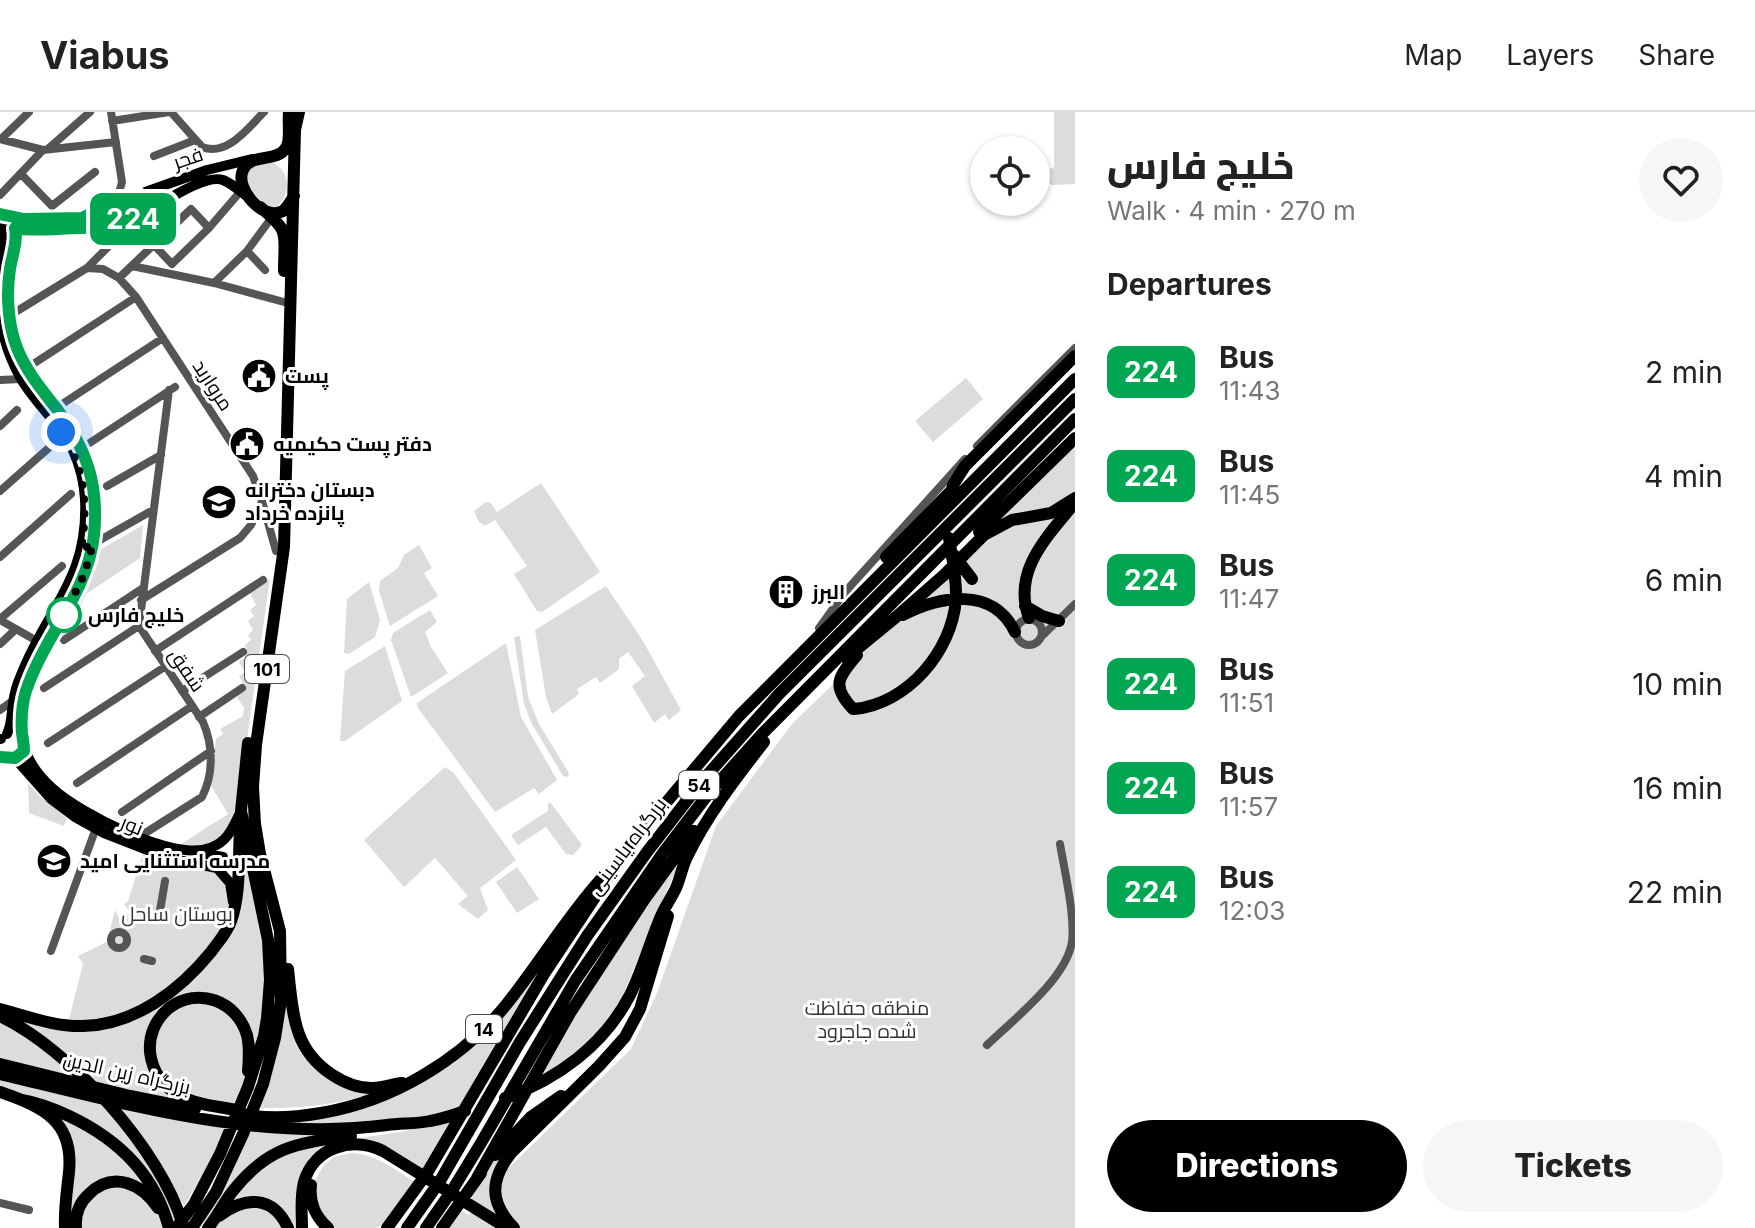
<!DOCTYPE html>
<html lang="en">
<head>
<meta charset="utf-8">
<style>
  :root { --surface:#fff; --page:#f6f6f6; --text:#222; --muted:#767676; --line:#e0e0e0; --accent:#000 }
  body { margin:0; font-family:Inter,Cairo,sans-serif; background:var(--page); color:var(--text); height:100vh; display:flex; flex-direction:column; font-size:30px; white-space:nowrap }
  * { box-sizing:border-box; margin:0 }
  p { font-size:26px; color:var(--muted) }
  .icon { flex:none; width:44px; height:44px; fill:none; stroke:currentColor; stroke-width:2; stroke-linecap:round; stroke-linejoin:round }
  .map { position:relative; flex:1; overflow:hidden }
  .drawer { display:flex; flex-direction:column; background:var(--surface); width:680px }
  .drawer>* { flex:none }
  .badge { padding:0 16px; border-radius:12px; font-size:28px; line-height:52px }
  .tools { position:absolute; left:970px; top:24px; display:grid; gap:16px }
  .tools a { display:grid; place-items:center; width:80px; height:80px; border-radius:50%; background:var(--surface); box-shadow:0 2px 6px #0004; font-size:40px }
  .you { position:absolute; width:40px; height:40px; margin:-20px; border:6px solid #fff; border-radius:50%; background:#1a73e8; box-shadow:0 0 0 12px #1a73e833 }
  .map>.badge { position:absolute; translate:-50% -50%; box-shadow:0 0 0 4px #fff }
  h2 { padding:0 32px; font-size:30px; line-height:72px }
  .round { display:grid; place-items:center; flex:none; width:84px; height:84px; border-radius:42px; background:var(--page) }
  .summary { display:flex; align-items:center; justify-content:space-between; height:136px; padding:0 32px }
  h1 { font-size:38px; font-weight:800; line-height:60px }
  .cta { display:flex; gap:16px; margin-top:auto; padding:16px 32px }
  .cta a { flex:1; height:92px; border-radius:48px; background:var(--accent); color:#fff; font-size:32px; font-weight:800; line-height:92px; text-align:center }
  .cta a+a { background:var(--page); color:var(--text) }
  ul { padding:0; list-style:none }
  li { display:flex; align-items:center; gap:24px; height:104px; padding:0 32px }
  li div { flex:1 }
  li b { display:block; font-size:30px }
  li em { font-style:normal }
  li .badge { min-width:88px; font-weight:700; text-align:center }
  header { display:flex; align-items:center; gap:48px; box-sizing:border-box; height:112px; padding:0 40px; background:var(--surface); border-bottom:2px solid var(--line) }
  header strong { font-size:38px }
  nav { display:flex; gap:44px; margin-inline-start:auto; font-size:28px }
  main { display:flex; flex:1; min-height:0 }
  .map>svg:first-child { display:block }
  .green { fill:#dcdcdc }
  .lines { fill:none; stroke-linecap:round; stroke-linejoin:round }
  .minor { stroke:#555; stroke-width:8 }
  .major { stroke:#000; stroke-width:10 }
  .highway { stroke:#000; stroke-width:12 }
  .line-casing { stroke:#fff; stroke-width:18 }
  .line { stroke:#00a651; stroke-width:12 }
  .walk { stroke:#000; stroke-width:8; stroke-dasharray:0 14.4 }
  .stop-dot { fill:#fff; stroke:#00a651; stroke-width:4 }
  .labels { text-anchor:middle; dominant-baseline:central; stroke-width:6; stroke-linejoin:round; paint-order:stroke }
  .shield { fill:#fff; stroke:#4c4c4c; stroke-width:2 }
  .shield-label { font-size:18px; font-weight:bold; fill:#000 }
  .street-label { font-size:20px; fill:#000; stroke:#fff }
  .poi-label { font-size:20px; font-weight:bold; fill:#000; stroke:#fff; text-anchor:start }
  .stop-label { font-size:20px; font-weight:bold; fill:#000; stroke:#fff; text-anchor:start }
  .park-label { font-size:20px; fill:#333; stroke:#fff }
</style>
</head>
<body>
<header>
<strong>Viabus</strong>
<nav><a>Map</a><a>Layers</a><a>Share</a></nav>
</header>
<main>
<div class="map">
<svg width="1075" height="1116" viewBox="0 0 1075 1116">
  <rect width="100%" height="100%" fill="#fff"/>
  <!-- green -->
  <path class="green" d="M1054,0H1075V72L1052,73L1036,63V59L1054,56Z
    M272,50C275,52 279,55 282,58C292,71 286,92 271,98L250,82L245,59L256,51Z
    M966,266L983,287L933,330L915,309Z
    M1075,329V1116H449L462,1099L469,1103L475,1095L468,1091L494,1048L514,1024L494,1070L631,937L657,881L716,714L792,612L856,550L864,537L992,415Z
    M541,371L600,460L542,500L537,499L514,462L527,454L495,408L485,414L479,410L474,399L486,390L491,391L497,400Z
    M143,413L140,446L86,482L64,528L61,520L82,479L96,440Z
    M419,433L432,456L424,461L438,484L390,514L379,479L380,469L398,456L404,443Z
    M270,467L237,697L230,718L209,735L178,734L228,702L210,672L216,627L223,622L220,617L243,604L244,596L237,585L243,571L239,564L245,560L239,550L246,545L245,533L251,528L248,523L253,518L248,509L254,504L250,498L256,493L250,481Z
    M369,470L380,508L375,525L349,542L344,541L347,487Z
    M606,474L643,529L681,598L669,608L665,602L654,611L632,574L645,564L628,540L619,547V557L600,571L596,565L577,577L579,582L552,602L546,585L535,518Z
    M430,498L437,510L425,520L431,535L448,561L411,585L391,528L393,521Z
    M520,524L528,585L539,612L569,661L568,665L563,664L532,612L524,592L514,525Z
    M506,531L521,605L557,668L539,682L534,676L495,700L418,596L417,591Z
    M385,534L402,589L345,629H340L345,559Z
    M445,655L453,660L516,748L480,776L488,798L478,807L458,792L468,784L435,746L404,775L364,728Z
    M28,671L39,683L67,706L64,714L29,701Z
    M550,690L582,733L573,743L566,742L546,715L518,733L511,723L548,699V692Z
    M242,720L263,823L265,880L256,937H251L222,889L169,894L148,947L183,988L95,972L11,905L53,913L136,904L226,824Z
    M143,742L181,754L217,760L222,764L231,787L229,810L185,866L117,906L68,911L83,852L78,844L107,830L115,798L120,807L130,800L124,792L128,789Z
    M685,742L671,769L620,890L593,927L559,954L534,968L608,847Z
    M517,755L539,787L517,801L496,770Z
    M593,781L459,997L426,1005L318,1015L275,1008L336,1003L367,996L412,977L455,950L480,928Z
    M285,888L313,952L383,978C342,992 303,997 260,996Z
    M211,889L240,911L246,955L244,970L233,997L196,989L158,961L153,922L175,894Z
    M0,908L19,917L83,969L0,949Z
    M0,965L105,991L160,1070L175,1107L173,1110L127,1036L0,976Z
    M115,994L225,1015L209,1052L184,1094L164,1060Z
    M54,1005L77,1010L134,1054L146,1079L107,1069L67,1116L72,1057Z
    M452,1009L422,1061L358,1029L313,1048L300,1116H290L271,1092L224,1099L243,1072L269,1048L318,1032L400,1020Z
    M251,1017L335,1024L284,1034L205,1111L203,1109L225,1072Z
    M351,1041C376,1042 396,1058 416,1071L385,1111L376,1116H332L317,1100L313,1072L324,1053L334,1045Z
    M125,1072L157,1097L166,1116H77L78,1103L96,1077Z
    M262,1093L286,1116H213L229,1099Z"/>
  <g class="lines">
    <!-- minor -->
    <path class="minor" d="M111,0L122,70L117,88
      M171,0L202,35C227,45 248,16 264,0
      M112,9L169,0
      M0,27L43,38L116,30
      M1,27L29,0
      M49,36L90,0
      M154,44L195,28
      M21,62L52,94L95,60
      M0,83L43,38
      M154,133L172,152L209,116L240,80
      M247,139L265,158
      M132,154L214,171L284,190
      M87,156L103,157L119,166L136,185L253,364L262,389L276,439
      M119,166L191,97L209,116
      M214,171L247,139L272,105
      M9,204L87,156L135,108
      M27,256L136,185
      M0,268L21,267
      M56,296L163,226
      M0,314L17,298
      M88,332L175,275
      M977,334L1075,236
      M107,374L161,343
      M0,379L51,334
      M93,432L153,398
      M0,445L71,382
      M141,488L240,426L251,413L262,390
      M1016 520a13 13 0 1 1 26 0a13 13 0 1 1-26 0Z
      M0,507L62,454
      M0,508L37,529
      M819,516L845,480L965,347
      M1041,525L1075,492
      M64,528L143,476
      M0,532L16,517
      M155,539L263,468
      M44,576L139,514
      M182,579L243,540
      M0,598L11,590
      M199,605L242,576
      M48,631L166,554
      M77,671L192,594
      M122,700L211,639
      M139,725L202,685C214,662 213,633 203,610L139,514L169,278
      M159,805L165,769
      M111 828a8 8 0 1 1 16 0a8 8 0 1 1-16 0Z
      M51,839L96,716
      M144,847L152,849
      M987,933C1014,907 1066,867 1072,830C1075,803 1065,761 1060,732
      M0,1091L29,1098"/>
    <!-- major -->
    <path class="major" d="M0,102L24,107L82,106L117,88L137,83L207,58L252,47
      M0,113C29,118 52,116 80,116C93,115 105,117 117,113C143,107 200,60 223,68C233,72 241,80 249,86
      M15,116C18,130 12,143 10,157C6,182 8,212 17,236C26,259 42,278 57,297C87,337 99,373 94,422C89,466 64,502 44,539C36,554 28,569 25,584C21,598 21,613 22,627
      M0,119L5,127L0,170
      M0,201C2,224 9,245 20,265C34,290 57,309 71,334C79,350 84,369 85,387C89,467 47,496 21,563C17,572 14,582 13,592C11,602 12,612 7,622
      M0,627H1
      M24,635C29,651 40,665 52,676C79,701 173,750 210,736C228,730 233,715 241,699
      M11,647L19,651L51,687L75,705L104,721L168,746L217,756L230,771L233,790
      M200,741L223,745L224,749L222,754L217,756"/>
    <!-- highway -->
    <path class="highway" d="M289,0C288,10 290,22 288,31C282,53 251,39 243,58C234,77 264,110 283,99C288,95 291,89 294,84
      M260,95C291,120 284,121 284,159
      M949,392L953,373L965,354L1075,244
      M979,420L1075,326
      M953,442L972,467
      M886,445L952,378
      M1025,494L1042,504L1059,509
      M903,503C940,484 993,474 1015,520
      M1029,506C1012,460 1046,426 1073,393
      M846,546L896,505L944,463L984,423L1012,408L1051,401L1075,386
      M853,597C831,574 838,565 857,543
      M854,597C907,592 952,540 956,487C957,467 952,446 949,426
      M288,857C293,899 292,936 331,962C343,970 357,976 371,976C381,977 392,972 402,971
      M0,897C27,904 55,915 83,914C135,913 180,878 211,840C218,830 227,821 231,809C241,781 238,748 240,718
      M0,904C70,937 161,1038 183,1113
      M0,952L130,984L195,997
      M248,959C249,947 250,935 247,923C237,889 198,874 169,896C139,921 146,964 178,983C190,990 205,993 219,995C224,996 231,997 237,998C244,1001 240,1002 248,1003C270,1007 298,1005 321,1001C392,989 460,949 506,893C539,852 566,806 601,767
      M0,962C127,992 255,1030 387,1013C401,1011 416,1012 430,1009C442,1007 454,1003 465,999
      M0,980C43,995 74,1009 69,1060C67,1079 64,1097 65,1116
      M505,986C558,967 604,933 630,883C642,859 649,833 659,809C663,797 671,787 676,776C680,767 682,756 686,747C706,705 735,667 764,630
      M22,988C39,991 54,997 69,1004C118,1027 155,1063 169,1116
      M495,1043L531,1005L561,984
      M477,1066L570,901L644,788L694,719
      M311,1073C309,1091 315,1104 328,1116
      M219,1104C245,1084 273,1083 288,1116
      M76,1116C75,1103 79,1091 89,1082C113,1058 142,1072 158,1096
      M176,1116L194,1092L220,1042L248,975L264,924L267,906L270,868L268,828L241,699L248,631
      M192,1116L216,1080L243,1022L263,972L275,926L281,888L280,819L260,742L255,712L253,675L256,633L284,435L295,18L299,0
      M208,1116C217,1105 223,1092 232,1080C268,1034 297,1031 351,1024
      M302,1116C302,1101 300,1085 304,1070C314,1035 352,1024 383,1039L507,1116
      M387,1116L427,1061L544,862L627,737L739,604L1075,267
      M407,1116L440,1069L520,930L587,824L647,740L702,669L779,582L1075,287
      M426,1116L453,1077L481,1031L575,869L663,741L709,681L762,622L1075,307
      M442,1116L481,1061
      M514,1116C489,1090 490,1068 511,1041L599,954L625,925L640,897L668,804"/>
  </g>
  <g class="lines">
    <defs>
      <path id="line" d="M0,102L24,107L82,106L117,88L137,83L143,88L147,98C128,116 104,115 80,116C58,116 37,120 15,116C18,130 12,143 10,157C6,182 8,213 17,236C26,259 42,278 57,297C87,337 99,373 94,423C88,481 44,524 26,579C22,592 21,607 22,621C23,628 24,632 24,639L15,646L0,645"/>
    </defs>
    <!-- line casing -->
    <use href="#line" class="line-casing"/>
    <!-- line -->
    <use href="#line" class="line"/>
    <!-- walk -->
    <path class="walk" d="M61,320C86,356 88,396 81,438L93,432L84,463L64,503"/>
  </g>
  <!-- icons -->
  <defs>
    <symbol id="civic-disc" viewBox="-11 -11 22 22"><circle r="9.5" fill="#000" stroke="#fff"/><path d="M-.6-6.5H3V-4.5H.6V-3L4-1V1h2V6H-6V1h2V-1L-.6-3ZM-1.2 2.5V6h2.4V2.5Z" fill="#fff"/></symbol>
    <symbol id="school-disc" viewBox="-11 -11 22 22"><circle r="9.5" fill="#000" stroke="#fff"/><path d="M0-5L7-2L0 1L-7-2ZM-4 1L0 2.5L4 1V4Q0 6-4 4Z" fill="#fff"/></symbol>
    <symbol id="building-disc" viewBox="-11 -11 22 22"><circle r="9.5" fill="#000" stroke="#fff"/><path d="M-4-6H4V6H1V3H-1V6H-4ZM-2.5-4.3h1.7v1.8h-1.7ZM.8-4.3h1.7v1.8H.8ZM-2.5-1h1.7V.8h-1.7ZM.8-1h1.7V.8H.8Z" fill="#fff"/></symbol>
  </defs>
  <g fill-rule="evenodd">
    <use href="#civic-disc" x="239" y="244" width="40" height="40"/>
    <use href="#civic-disc" x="227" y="312" width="40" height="40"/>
    <use href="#school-disc" x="199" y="370" width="40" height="40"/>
    <use href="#building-disc" x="766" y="460" width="40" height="40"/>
    <use href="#school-disc" x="34" y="729" width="40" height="40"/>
  </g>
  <!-- markers -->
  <circle class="stop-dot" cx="64" cy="503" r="16"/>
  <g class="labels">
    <!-- shield labels -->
    <g class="shield">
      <rect x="245" y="543" width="44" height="28" rx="6"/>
      <rect x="679" y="659" width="40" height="28" rx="6"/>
      <rect x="466" y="903" width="36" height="28" rx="6"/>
    </g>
    <g class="shield-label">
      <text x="267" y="557">101</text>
      <text x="699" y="673">54</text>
      <text x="484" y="917">14</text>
    </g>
    <!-- street labels -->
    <g class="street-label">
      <text transform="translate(188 46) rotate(-19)">فجر</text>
      <text transform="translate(213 273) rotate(57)">مروارید</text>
      <text transform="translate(187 558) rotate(56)">شفق</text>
      <text transform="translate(132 713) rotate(22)">نور</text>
      <text transform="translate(627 734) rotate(-53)">بزرگراه یاسینی</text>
      <text transform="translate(127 961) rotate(13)">بزرگراه زین الدین</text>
    </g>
    <!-- poi labels -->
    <g class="poi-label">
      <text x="285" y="264">پست</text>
      <text x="273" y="332">دفتر پست حکیمیه</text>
      <text x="245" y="378">دبستان دخترانه<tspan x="245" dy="23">پانزده خرداد</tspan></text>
      <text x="812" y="480">البرز</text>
      <text x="80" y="749">مدرسه استثنایی امید</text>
    </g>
    <!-- stop labels -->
    <g class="stop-label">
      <text x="88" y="503">خلیج فارس</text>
    </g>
    <!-- park labels -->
    <g class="park-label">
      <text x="177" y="802">بوستان ساحل</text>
      <text x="867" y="896">منطقه حفاظت<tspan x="867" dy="23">شده جاجرود</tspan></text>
    </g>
  </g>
</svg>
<div class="tools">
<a><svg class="icon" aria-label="locate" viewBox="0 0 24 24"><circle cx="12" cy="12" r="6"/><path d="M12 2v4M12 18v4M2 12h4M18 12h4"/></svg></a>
</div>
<div class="you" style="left:61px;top:320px"></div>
<b class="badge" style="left:133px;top:107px;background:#00a651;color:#fff">224</b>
</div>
<section class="drawer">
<div class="summary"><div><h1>خلیج فارس</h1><p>Walk · 4 min · 270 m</p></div><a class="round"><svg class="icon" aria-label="heart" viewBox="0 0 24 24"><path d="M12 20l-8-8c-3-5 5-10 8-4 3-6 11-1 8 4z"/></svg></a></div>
<h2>Departures</h2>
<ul>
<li><span class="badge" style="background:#00a651;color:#fff">224</span><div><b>Bus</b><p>11:43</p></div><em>2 min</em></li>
<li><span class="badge" style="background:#00a651;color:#fff">224</span><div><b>Bus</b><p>11:45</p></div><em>4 min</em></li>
<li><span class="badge" style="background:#00a651;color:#fff">224</span><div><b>Bus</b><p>11:47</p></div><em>6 min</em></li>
<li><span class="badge" style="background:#00a651;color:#fff">224</span><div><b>Bus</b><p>11:51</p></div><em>10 min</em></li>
<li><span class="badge" style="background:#00a651;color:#fff">224</span><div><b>Bus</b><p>11:57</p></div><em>16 min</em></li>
<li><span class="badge" style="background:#00a651;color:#fff">224</span><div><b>Bus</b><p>12:03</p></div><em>22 min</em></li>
</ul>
<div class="cta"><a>Directions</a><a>Tickets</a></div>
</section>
</main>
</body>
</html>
